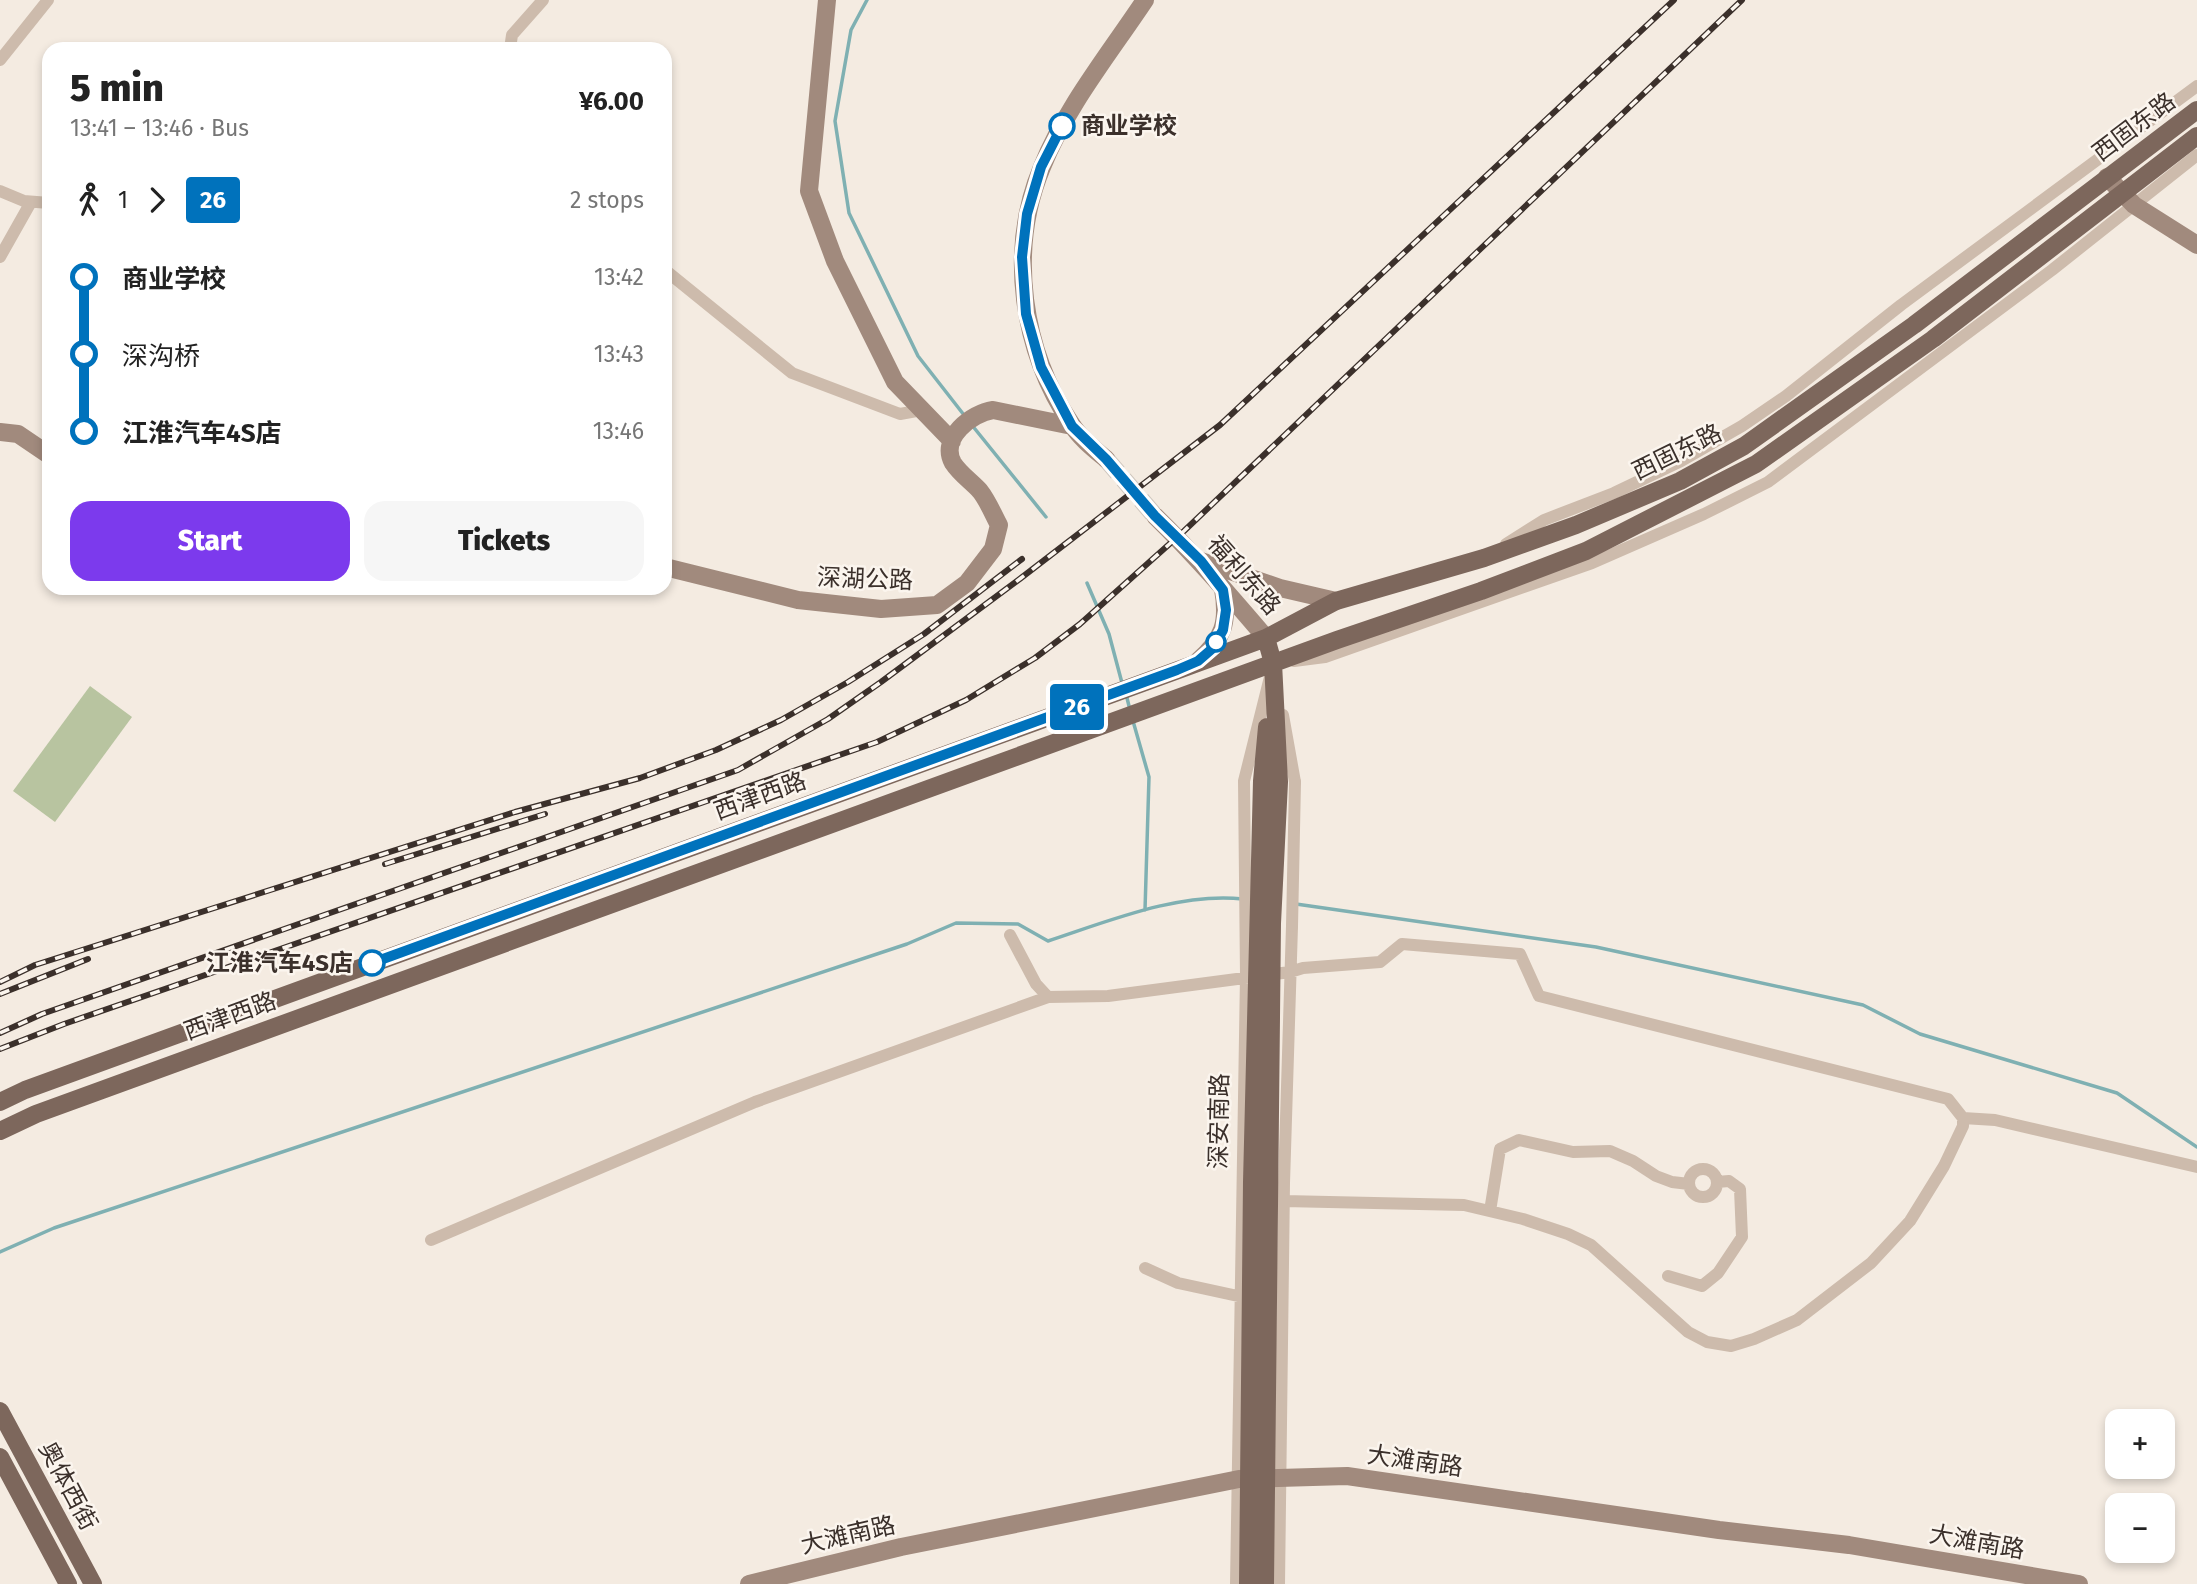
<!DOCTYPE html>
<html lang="en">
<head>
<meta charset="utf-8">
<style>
  :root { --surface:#fff; --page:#f6f6f6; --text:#222; --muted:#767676; --accent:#7c3aed }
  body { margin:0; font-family:"Fira Sans","Noto Sans SC",sans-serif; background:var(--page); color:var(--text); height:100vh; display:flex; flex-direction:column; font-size:26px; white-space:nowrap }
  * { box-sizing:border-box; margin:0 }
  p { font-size:23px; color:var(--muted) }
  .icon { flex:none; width:38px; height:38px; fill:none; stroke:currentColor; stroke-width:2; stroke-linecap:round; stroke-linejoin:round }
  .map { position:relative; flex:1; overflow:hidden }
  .panel { position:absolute; left:42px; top:42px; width:630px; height:553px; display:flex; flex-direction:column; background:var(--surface); border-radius:21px; box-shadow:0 4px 10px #0003 }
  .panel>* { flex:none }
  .badge { padding:0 14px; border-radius:5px; font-size:24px; line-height:46px }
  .buttons { position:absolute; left:2105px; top:1409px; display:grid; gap:14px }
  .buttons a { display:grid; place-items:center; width:70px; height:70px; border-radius:14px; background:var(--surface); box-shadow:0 4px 10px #0003; font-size:35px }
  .map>.badge { position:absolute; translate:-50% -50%; box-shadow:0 0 0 4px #fff }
  .legs { display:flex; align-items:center; gap:10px; height:77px; padding:0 28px; font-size:23px }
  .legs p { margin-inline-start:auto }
  .headline { display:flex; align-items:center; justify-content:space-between; height:119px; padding:0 28px }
  h1 { font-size:38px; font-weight:800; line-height:52px }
  .action { display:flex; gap:14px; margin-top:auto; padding:14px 28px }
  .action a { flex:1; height:80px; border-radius:21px; background:var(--accent); color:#fff; font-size:28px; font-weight:800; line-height:80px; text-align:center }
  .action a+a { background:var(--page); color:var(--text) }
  ul { padding:0 28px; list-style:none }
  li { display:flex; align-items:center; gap:24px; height:77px; font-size:26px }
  li i { display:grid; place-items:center; width:10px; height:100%; margin:0 9px; background:currentColor }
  li i::after { content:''; width:18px; height:18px; margin:-9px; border:5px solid; border-radius:50%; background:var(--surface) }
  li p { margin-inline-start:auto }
  li:first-child i { background:linear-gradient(#0000 50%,currentColor 0) }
  li:last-child i { background:linear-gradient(currentColor 50%,#0000 0) }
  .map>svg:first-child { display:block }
  .green { fill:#b8c4a0 }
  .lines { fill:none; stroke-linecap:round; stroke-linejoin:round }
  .stream { stroke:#7fb0b2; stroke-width:3.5 }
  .secondary-tunnel { stroke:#cfc6bd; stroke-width:18; stroke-dasharray:18 9; stroke-linecap:butt }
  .street { stroke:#cdbbac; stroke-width:12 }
  .secondary { stroke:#a18a7d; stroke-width:18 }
  .primary { stroke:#7d675c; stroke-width:18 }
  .rail-casing { stroke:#3b302b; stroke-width:6 }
  .rail { stroke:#fbf5ee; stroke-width:3.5; stroke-dasharray:10; stroke-linecap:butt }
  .street-bridge { stroke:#cdbbac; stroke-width:12 }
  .line-1-casing { stroke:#fff; stroke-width:16 }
  .line-1 { stroke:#0072bc; stroke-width:10 }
  .stop-1-dot { fill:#fff; stroke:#0072bc; stroke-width:3.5 }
  .labels { text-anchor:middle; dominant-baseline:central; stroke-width:5; stroke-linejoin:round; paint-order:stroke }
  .stop-label { font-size:24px; font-weight:bold; fill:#3b302b; stroke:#fbf5ee; text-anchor:start }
  .street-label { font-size:24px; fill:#3b302b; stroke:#fbf5ee }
</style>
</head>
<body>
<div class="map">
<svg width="2197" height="1584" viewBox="0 0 2197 1584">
  <rect width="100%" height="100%" fill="#f4ebe1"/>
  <!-- green -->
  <path class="green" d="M90,686L132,717L55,822L13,791Z"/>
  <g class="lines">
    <!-- stream -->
    <path class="stream" d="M867,0L851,30L835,121L849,213L918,356L964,415
      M971,424L1046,517
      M1087,583L1109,634L1122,683
      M1126,694L1130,710
      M1133,721L1149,777L1145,910
      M1296,904L1596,947L1863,1005L1920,1034L2117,1093L2197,1147
      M0,1252L54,1228L907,944L956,923L1018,924L1048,941C1109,921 1179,892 1243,899"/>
    <!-- secondary-tunnel -->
    <path class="secondary-tunnel" d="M1106,459L1155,516"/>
    <!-- street -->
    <path class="street" d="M510,49L512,35L543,0
      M0,60L48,0
      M0,191L24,201L49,203
      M0,257L31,202
      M665,270L792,373L900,414L922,410
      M1506,544L1544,520L1614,493L1681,461L1742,426L1786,396L1901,305L2197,86
      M1294,661L1325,657L1592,563L1704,514L1768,482L2052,270L2197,155
      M1283,715L1295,782
      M1010,935L1036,984L1048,997
      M1963,1118L1995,1120L2197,1167
      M1689 1183a14 14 0 1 1 28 0a14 14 0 1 1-28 0Z
      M1490,1211L1500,1149L1519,1140L1573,1152L1610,1151L1633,1161L1656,1176L1672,1182L1689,1184
      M431,1240L755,1102L1048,997L1108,996L1290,972L1303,968L1380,962L1402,944L1520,954L1539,996L1948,1099L1963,1118V1126L1944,1166L1910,1221L1871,1263L1797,1320L1754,1339L1731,1346L1707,1342L1688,1332L1591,1245L1568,1234L1523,1219L1464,1205L1284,1201
      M1145,1268L1178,1283L1247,1298
      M1668,1276L1702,1286L1718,1273L1742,1237L1740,1189L1729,1181L1717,1182
      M1236,1584L1246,976L1244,781L1270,677
      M1279,1584L1284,1183L1292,926"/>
    <!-- secondary -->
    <path class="secondary" d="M827,0L809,191L835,261L895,382L952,441
      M2107,177L2134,205L2197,245
      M0,432L18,434L49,455
      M1106,459C1094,449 1080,438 1072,425C1022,351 1007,251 1042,167C1066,107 1109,54 1145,0
      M1155,516C1195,555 1230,596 1266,638
      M1201,561L1280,588L1336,601
      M665,567L798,600L881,609L937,605L967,583L993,549L999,525C993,514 988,501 980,491C972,482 960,474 953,463C939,438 972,413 993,410L1072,426
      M1198,661C1223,639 1229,623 1223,589
      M749,1584L901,1547L1239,1479L1347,1476L1719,1530L1849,1545L2079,1584"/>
    <!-- primary -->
    <path class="primary" d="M0,1102L25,1090L1266,638L1336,601L1484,558L1576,525L1680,481L1744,446L1914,325L2197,110
      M0,1131L36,1114L1337,640L1481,591L1586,551L1756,464L1933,339L2197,136
      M0,1411L93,1584
      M0,1457L68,1584
      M1248,1584L1252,1182L1262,781L1267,727
      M1265,1584L1272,923L1279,782L1273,663L1266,638"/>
    <defs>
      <path id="rail" d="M385,864L545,814
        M0,982L35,965L515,812L640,778L716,750L781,720L848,682L924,634L1022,559
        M0,994L88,959
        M0,1033L42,1014L738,770L828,719L881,682L1021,578L1220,425L1674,0
        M0,1049L64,1024L877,742L966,700L1035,658L1080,624L1184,531L1742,0"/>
    </defs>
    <!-- rail casing -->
    <use href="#rail" class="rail-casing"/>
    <!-- rail -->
    <use href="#rail" class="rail"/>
    <!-- street-bridge -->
    <path class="street-bridge" d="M1292,926L1295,782"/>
  </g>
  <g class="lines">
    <defs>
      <path id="line-1" d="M372,963L1177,670L1198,661L1213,648L1223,630L1226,610L1223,590L1201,561L1155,516L1106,459L1072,426L1041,367L1026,314L1022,257L1027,214L1041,167L1062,126"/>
    </defs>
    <!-- line-1 casing -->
    <use href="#line-1" class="line-1-casing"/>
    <!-- line-1 -->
    <use href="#line-1" class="line-1"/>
  </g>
  <!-- markers -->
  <g class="stop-1-dot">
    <circle cx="1062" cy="126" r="12"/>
    <circle cx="1216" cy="642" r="9"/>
    <circle cx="372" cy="963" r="12"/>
  </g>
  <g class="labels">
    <!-- stop labels -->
    <g class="stop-label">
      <text x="1081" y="126">商业学校</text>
      <text x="353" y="963" text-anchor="end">江淮汽车4S店</text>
    </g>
    <!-- street labels -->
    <g class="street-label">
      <text transform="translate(2134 127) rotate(-37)">西固东路</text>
      <text transform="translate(1677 452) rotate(-26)">西固东路</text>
      <text transform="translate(1244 575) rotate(49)">福利东路</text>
      <text transform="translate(865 579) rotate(2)">深湖公路</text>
      <text transform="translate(760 796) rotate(-20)">西津西路</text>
      <text transform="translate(230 1016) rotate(-20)">西津西路</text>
      <text transform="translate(1219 1121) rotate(-89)">深安南路</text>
      <text transform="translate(1415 1461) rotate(8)">大滩南路</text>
      <text transform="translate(68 1486) rotate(62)">奥体西街</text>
      <text transform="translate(848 1535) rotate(-13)">大滩南路</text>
      <text transform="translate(1977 1542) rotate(10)">大滩南路</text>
    </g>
  </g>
</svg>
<div class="buttons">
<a>+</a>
<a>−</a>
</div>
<b class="badge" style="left:1077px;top:707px;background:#0072bc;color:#fff">26</b>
<section class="panel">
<div class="headline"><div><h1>5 min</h1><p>13:41 – 13:46 · Bus</p></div><b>¥6.00</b></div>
<div class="legs"><svg class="icon" aria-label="walk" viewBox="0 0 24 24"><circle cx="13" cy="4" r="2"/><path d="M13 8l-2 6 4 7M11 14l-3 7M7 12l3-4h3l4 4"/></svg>1<svg class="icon" aria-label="forward" viewBox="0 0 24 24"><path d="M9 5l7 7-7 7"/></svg><b class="badge" style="background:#0072bc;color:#fff">26</b><p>2 stops</p></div>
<ul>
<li><i style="color:#0072bc"></i><b>商业学校</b><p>13:42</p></li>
<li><i style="color:#0072bc"></i><span>深沟桥</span><p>13:43</p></li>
<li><i style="color:#0072bc"></i><b>江淮汽车4S店</b><p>13:46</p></li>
</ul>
<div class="action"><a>Start</a><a>Tickets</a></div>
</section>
</div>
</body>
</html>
